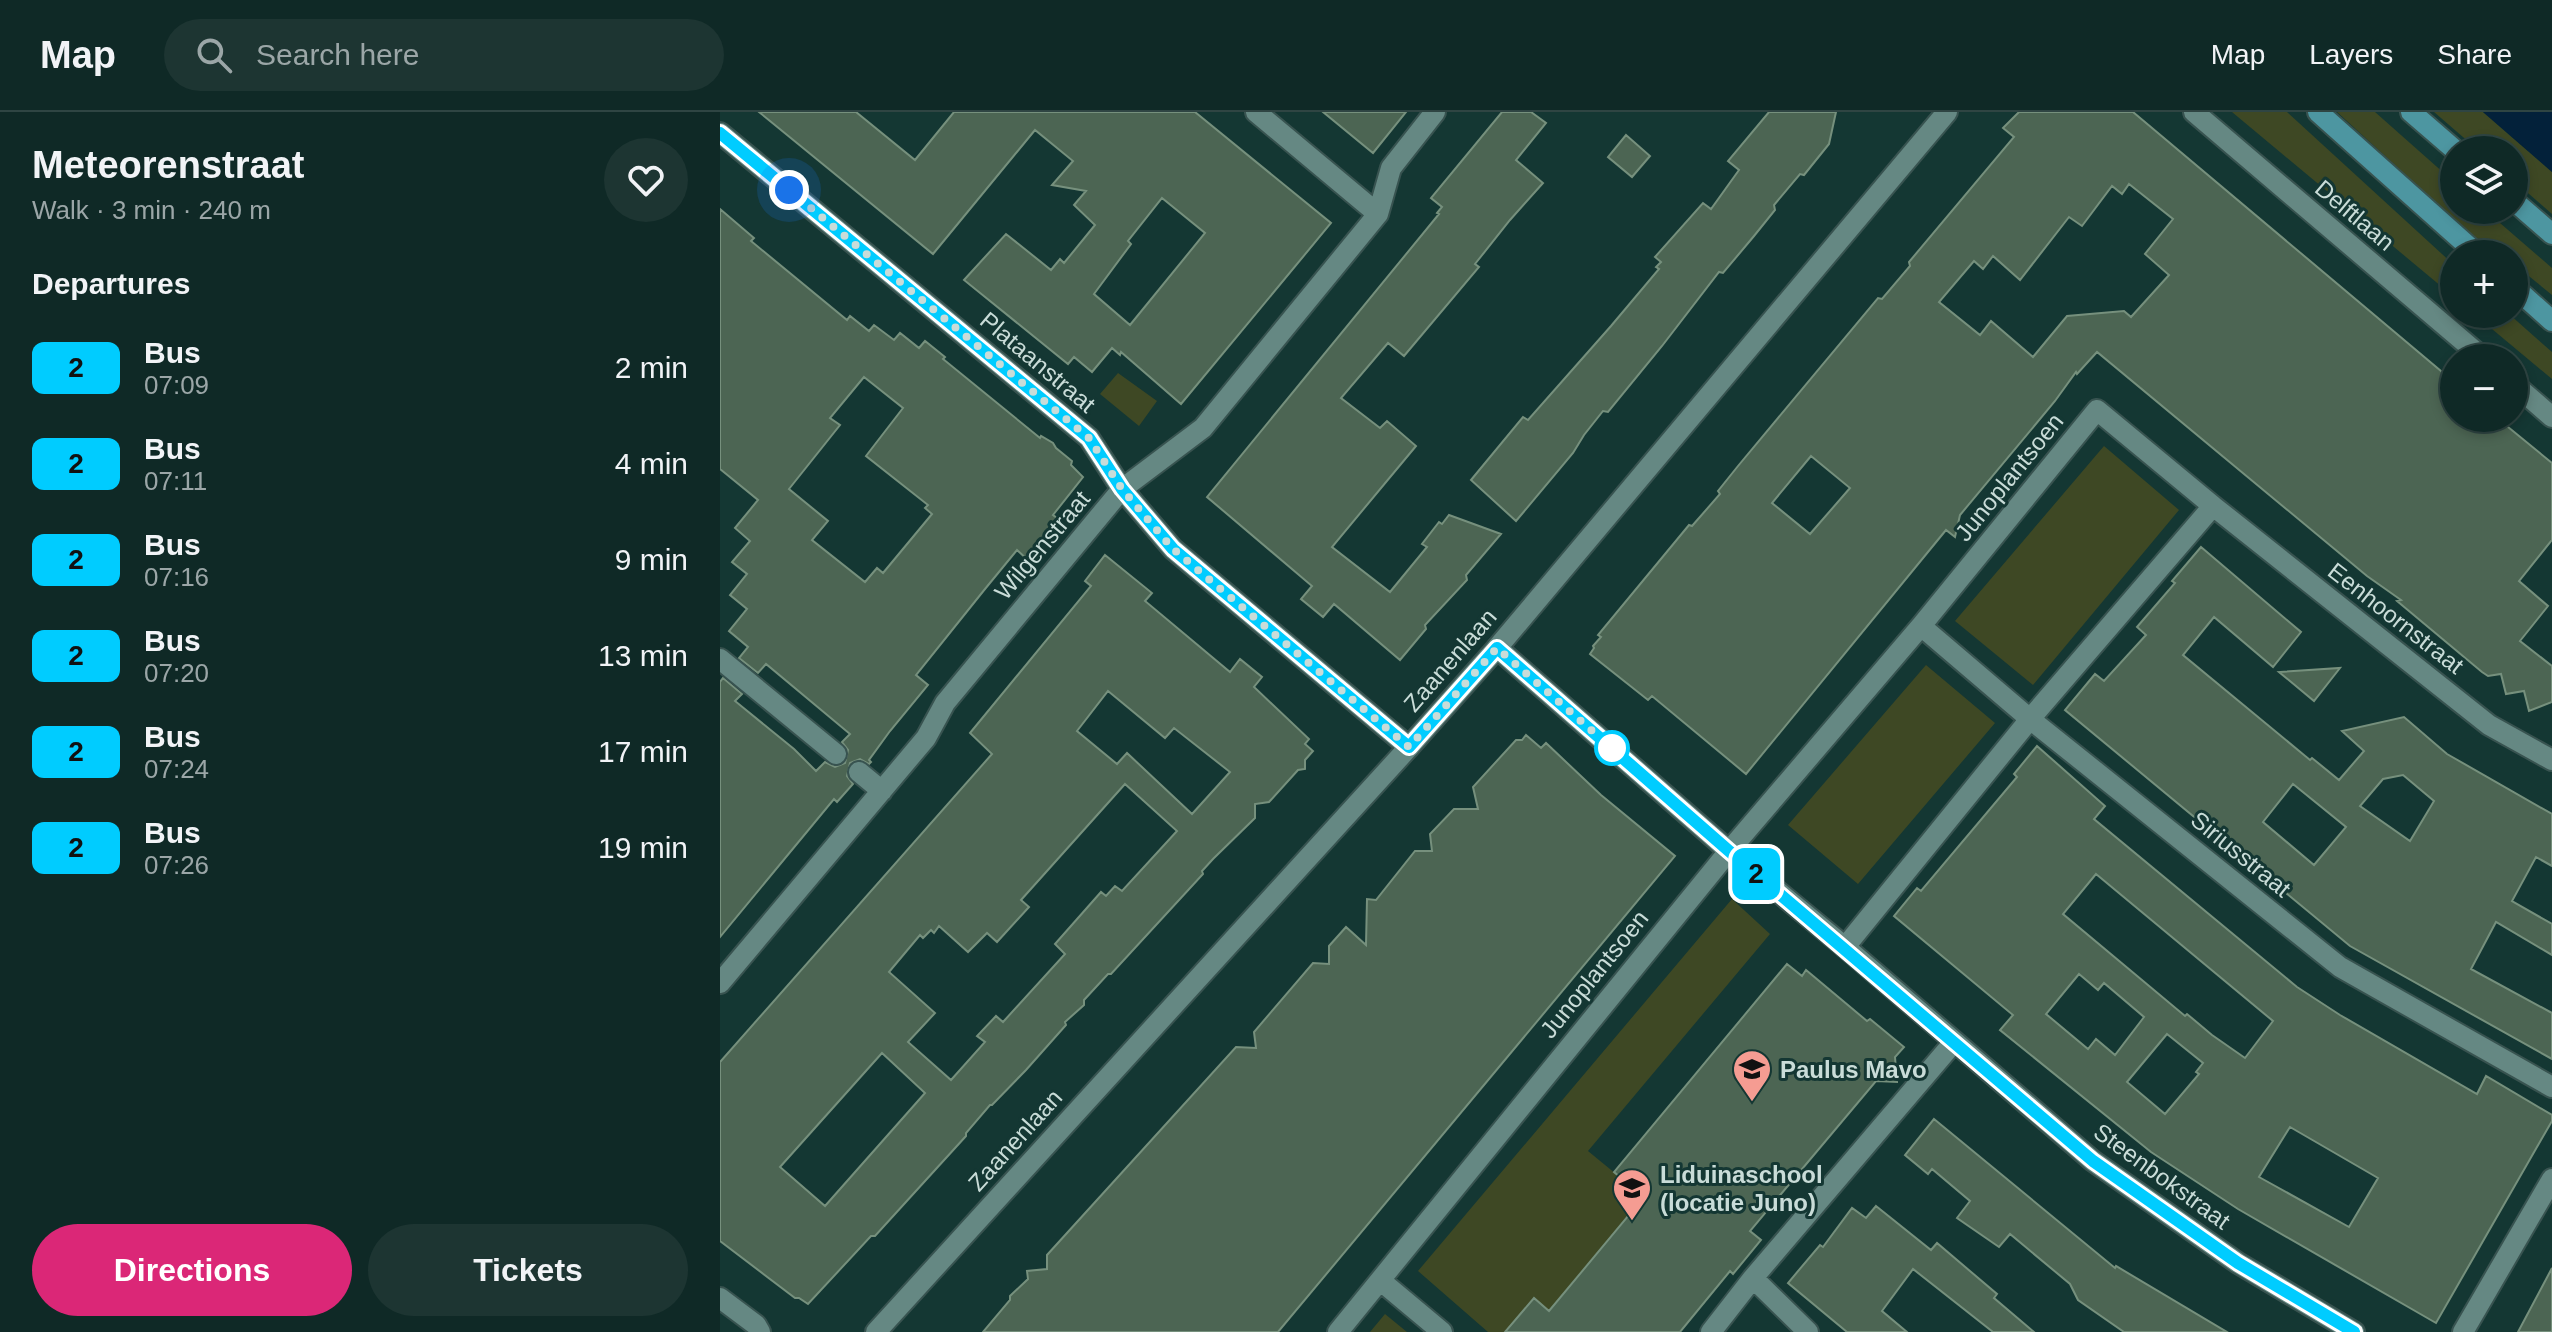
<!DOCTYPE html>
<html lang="en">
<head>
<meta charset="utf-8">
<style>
  :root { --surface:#0f2926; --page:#1d3532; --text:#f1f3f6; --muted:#9ba6a7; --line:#2f4543; --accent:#db2777 }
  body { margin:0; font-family:Helvetica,sans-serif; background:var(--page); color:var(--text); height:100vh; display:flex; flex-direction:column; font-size:30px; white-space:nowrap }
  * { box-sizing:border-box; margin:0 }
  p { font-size:26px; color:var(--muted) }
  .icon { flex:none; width:44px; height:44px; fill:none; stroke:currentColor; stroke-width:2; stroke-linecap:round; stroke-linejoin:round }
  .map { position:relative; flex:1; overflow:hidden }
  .sheet { display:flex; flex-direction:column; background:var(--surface); width:720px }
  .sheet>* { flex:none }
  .badge { padding:0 16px; border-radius:12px; font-size:28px; line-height:52px }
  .controls { position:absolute; left:1720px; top:24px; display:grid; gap:16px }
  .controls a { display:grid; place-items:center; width:88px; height:88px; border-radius:50%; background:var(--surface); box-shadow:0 4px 12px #0003,0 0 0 2px var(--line); font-size:40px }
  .you { position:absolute; width:40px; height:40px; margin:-20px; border:6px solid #fff; border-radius:50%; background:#1a73e8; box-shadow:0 0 0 12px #1a73e833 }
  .map>.badge { position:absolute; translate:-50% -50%; box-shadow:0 0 0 4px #fff }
  h2 { padding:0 32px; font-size:30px; line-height:72px }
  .round { display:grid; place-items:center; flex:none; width:84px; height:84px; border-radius:42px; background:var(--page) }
  .headline { display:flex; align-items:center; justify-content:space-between; height:136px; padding:0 32px }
  h1 { font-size:38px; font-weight:800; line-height:60px }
  .action { display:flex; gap:16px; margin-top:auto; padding:16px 32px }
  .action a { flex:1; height:92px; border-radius:48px; background:var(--accent); color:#fff; font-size:32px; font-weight:800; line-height:92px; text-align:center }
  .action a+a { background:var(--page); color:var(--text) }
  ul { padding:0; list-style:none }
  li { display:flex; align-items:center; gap:24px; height:96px; padding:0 32px }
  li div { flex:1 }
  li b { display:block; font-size:30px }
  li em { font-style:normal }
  li .badge { min-width:88px; font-weight:700; text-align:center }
  header { display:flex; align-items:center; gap:48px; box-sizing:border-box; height:112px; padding:0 40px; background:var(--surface); border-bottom:2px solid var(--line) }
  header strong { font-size:38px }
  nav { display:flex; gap:44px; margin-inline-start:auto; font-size:28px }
  .search { width:560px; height:72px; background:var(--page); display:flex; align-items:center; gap:20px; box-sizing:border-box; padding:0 28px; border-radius:44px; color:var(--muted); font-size:30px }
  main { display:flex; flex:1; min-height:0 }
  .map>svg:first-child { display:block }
  .green { fill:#3e4824 }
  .water { fill:#03213a }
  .building { fill:#4c6553; stroke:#76907d; stroke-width:2; fill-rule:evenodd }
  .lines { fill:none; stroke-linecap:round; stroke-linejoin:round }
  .minor-casing { stroke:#385350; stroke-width:24 }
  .tertiary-casing { stroke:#385350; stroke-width:24 }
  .primary-casing { stroke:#385350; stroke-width:24 }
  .minor { stroke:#658883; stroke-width:20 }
  .tertiary { stroke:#658883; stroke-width:20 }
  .primary { stroke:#4d96a1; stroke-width:20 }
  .line-casing { stroke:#fff; stroke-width:18 }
  .line { stroke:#0cf; stroke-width:12 }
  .walk { stroke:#c9dcd8; stroke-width:8; stroke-dasharray:0 14.4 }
  .stop-dot { fill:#fff; stroke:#0cf; stroke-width:4 }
  .labels { text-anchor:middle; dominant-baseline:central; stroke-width:6; stroke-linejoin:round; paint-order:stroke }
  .street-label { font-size:24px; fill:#c9dcd8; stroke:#143733 }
  .poi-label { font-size:24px; font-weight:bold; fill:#c9dcd8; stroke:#143733; text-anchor:start }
</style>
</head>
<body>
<header>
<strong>Map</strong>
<div class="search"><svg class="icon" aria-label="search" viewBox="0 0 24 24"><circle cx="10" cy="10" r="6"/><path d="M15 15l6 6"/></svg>Search here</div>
<nav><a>Map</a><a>Layers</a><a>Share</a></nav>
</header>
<main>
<section class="sheet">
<div class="headline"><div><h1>Meteorenstraat</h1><p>Walk · 3 min · 240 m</p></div><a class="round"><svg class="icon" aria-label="heart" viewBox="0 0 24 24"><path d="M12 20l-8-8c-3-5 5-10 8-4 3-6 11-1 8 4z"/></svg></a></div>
<h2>Departures</h2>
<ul>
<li><span class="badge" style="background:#0cf;color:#111">2</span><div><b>Bus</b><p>07:09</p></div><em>2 min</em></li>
<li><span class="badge" style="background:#0cf;color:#111">2</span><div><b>Bus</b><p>07:11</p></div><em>4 min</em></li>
<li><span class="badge" style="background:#0cf;color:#111">2</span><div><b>Bus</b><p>07:16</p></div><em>9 min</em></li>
<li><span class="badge" style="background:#0cf;color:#111">2</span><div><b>Bus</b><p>07:20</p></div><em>13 min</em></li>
<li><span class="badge" style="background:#0cf;color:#111">2</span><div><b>Bus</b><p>07:24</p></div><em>17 min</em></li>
<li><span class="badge" style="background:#0cf;color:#111">2</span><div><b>Bus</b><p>07:26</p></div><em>19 min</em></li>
</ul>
<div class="action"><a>Directions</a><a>Tickets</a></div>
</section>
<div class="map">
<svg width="1832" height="1220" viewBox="0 0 1832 1220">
  <rect width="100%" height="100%" fill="#143733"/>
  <!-- green -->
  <path class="green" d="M1512,0H1567L1734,153V185Z
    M1617,0H1655L1734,70V98H1765L1832,156V183L1794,152V142H1772Z
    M1714,0H1763L1832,60V102L1794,69V38H1758Z
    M1754,202H1789L1832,240V267Z
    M398,261L437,289L419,314L380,282Z
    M1384,334L1459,398L1313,573L1235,509Z
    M1206,553L1275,611L1138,772L1068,713Z
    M1012,787L1050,822L868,1039L924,1085L829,1199L785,1220H768L698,1159Z
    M665,1202L687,1220H650Z"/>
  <!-- water -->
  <path class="water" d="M1763,0H1832V60Z"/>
  <!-- building -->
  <path class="building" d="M39,0H136L195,48L234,0H475L611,111L461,292L401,240L400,243L392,236L372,260L354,245L348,252L244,168L286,122L331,158L340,147L344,151L375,113L354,93L366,79L332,73L353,49L315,18L213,142ZM442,86L485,121L410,213L374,182L411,132L408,129Z
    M603,0H686L653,41Z
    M782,0H811L826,11L796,48L823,71L790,108L755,152L759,155L684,244L668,231L621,286L660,316L667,309L696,334L612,435L670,480L707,435L702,432L719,410L722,412L729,403L781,422L746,463L747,468L705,513L706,517L680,548L614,492L603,505L581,487L592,474L487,385L719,102L717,101L722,95L711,86Z
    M1049,0H1116L1109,32L1084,63L1080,62L1054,93L1055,98L1034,124L1003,161L999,160L942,234L888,300L883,299L864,323L853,341L796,409L751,368L803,305L808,308L891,214L939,157L936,155L941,150L935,145L983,91L991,97L1019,58L1008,49Z
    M1299,0H1413L1734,270V306H1777L1832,351V428L1799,469L1828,494L1800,529L1832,554V590L1809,599L1804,579L1786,582L1781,562L1768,564L1762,560L1677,489L1681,488L1647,464L1377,240L1357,262L1356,260L1335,289L1240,403L1235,425L1226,418L1026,662L932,584L928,588L870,542L874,536L873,534L881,525L878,523L969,413L972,414L1000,382L998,379L1018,354L1158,186L1162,187L1190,154L1189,150L1294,25L1283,16ZM1409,72L1453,107L1425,142L1449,163L1411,205L1404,199L1347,204L1313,245L1271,209L1260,223L1219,190L1254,149L1263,157L1273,144L1300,168L1349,105L1362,114L1392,74L1402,82ZM1091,344L1130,376L1090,422L1052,391Z
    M906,23L930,44L912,65L888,45Z
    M0,97L34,126L31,129L127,208L130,204L149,219L154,213L174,228L180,221L199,236L205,229L225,245L223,247L320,326L321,324L333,331L336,336L352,349L351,353L363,365L333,403L341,409L309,449L297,438L265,477L196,563L208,573L170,619L149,648L151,650L149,652L140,647L130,651L127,664L133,672L117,690L114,687L0,825V570L3,566L22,582L15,589L74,637L96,659L105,650L115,655L125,651L128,638L122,630L130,622L46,552L38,561L19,546L28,535L9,519L27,497L10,483L27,462L12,450L30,429L15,416L38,388L0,357ZM144,265L183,296L146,344L208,393L205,396L212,402L163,461L157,456L145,470L92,428L108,409L69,377L120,313L110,306Z
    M1481,435L1581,520L1553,555L1494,505L1463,543L1590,648L1592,646L1619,668L1644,639L1622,619L1684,605L1727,642L1832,702V754L1816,745L1792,789L1832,812V843L1776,810L1751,857L1832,901V947L1630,834L1345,598L1375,562L1384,569L1426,523L1417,515L1455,471L1452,469ZM1683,663L1714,689L1690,729L1640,694L1663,667ZM1573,672L1626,715L1594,753L1543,710Z
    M385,443L432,481L425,489L510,560L520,547L542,565L534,575L589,627L585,632L593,639L585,648V657L578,658L549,690L535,692V706L493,747L482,759L483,762L391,862H388L364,888V893L345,910L346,913L306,958L272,993H270L246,1021V1024L155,1124H151L88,1192L79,1186H75L0,1129V950L272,642L250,621L371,474L365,469ZM388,579L445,626L454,616L510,660L472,702L407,641L397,652L357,619ZM405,672L457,719L402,779L395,774L386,784L381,780L335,832L345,842L283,910L276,904L257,924L265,930L231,968L188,930L215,901L169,860L200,823L203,826L211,818L214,821L219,814L248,840L267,821L277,830L309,795L301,788ZM162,941L205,981L105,1094L60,1055Z
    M1620,556L1594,589L1559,560Z
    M806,623L821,636L826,631L881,683L955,744L558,1220H263L290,1188V1184L308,1167L307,1159L327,1157V1143L516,935L536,936L534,920L593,851L609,852V834L626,815L646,833L647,787L656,788L695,739H712L710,722L734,697H758L753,675L796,628H802Z
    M1317,634L1385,694L1374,707L1577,875L1620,903L1757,982L1766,964L1832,1003V1009L1821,1028L1716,1211L1518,1097L1431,1040L1280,918L1293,903L1174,804L1197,776L1201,779L1297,665L1294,662ZM1376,762L1553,909L1525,946L1492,923L1467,902L1465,904L1343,802ZM1359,862L1378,878L1384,871L1424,905L1395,943L1376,927L1368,937L1326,902ZM1447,922L1483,951L1476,960L1479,962L1445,1002L1407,970ZM1570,1015L1658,1066L1629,1115L1539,1065Z
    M1067,852L1082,864L1086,858L1147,909L1150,907L1184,935L1175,945L1177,970L1156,969L1030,1119L1041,1128L1013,1162L1010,1159L960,1220H785L814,1186L829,1199L924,1085L894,1060Z
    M1214,1007L1395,1156L1396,1154L1507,1220H1404L1358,1188L1350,1172L1290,1122L1279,1135L1237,1106L1250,1089L1212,1057L1208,1062L1185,1043Z
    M1156,1094L1211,1138L1217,1131L1277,1182L1274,1186L1314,1220H1273L1193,1157L1162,1199L1187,1220H1127L1068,1171L1100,1133L1103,1135L1132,1096L1146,1106Z
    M1832,1156V1220H1798Z"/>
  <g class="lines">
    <defs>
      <path id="minor" d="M536,0L658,102
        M1474,0L1763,246
        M1794,272L1832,305
        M1493,394L1769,613L1832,648
        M1201,514L1310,607L1620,855L1832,975
        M777,536L1227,0
        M0,547L116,642
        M139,660L162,679
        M0,871L206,626L225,591L402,377L483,316L658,102L671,56L715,0
        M1033,1166L1088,1220
        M661,1169L722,1220
        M0,1186L36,1213L40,1220
        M156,1220L689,635
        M618,1220L1009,739L1201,514L1377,298L1493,394L1310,607L1125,835
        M991,1220L1033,1166L1234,930
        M1743,1220L1832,1067"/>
      <path id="tertiary" d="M0,21L369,326L402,377L453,437L689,635L777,536L1009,739L1125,835L1373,1049L1518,1151L1634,1220"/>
      <path id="primary" d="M1598,0L1757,142
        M1691,0L1735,38
        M1794,89L1832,122
        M1794,175L1832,209"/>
    </defs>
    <!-- minor casing -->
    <use href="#minor" class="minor-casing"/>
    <!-- tertiary casing -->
    <use href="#tertiary" class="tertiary-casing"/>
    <!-- primary casing -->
    <use href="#primary" class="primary-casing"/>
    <!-- minor -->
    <use href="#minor" class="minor"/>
    <!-- tertiary -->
    <use href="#tertiary" class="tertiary"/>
    <!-- primary -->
    <use href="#primary" class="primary"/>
  </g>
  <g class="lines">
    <defs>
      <path id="line" d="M0,21L369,326L402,377L453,437L689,635L777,536L1009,739L1373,1049L1518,1151L1634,1220"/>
    </defs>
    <!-- line casing -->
    <use href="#line" class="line-casing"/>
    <!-- line -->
    <use href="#line" class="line"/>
    <!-- walk -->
    <path class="walk" d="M69,78L369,326L402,377L453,437L689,635L777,536L893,637L892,636"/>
  </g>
  <!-- icons -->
  <defs>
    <symbol id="school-pin" viewBox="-11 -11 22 30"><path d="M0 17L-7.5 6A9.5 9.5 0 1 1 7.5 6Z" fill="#f59c92" stroke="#143733"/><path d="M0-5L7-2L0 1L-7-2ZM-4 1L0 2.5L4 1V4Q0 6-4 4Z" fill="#111"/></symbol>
  </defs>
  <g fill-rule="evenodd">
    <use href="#school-pin" x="1010" y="935" width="44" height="60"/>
    <use href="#school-pin" x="890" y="1054" width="44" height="60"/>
  </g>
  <!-- markers -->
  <circle class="stop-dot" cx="892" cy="636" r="16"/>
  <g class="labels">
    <!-- street labels -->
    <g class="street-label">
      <text transform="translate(1635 103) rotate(40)">Delftlaan</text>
      <text transform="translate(318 250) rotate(40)">Plataanstraat</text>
      <text transform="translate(1289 365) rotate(-51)">Junoplantsoen</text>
      <text transform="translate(322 433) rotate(-50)">Wilgenstraat</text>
      <text transform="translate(1676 506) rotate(38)">Eenhoornstraat</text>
      <text transform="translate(730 548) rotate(-49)">Zaanenlaan</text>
      <text transform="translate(1521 742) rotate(39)">Siriusstraat</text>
      <text transform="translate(874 862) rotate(-51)">Junoplantsoen</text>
      <text transform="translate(295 1028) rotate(-48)">Zaanenlaan</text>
      <text transform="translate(1442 1064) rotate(36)">Steenbokstraat</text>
    </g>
    <!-- poi labels -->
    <g class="poi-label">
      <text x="1060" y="957">Paulus Mavo</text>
      <text x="940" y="1062">Liduinaschool<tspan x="940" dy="28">(locatie Juno)</tspan></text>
    </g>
  </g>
</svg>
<div class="controls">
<a><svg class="icon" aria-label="layers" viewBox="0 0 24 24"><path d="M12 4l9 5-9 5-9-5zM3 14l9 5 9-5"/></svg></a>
<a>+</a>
<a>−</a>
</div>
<div class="you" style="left:69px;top:78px"></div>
<b class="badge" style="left:1036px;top:762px;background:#0cf;color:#111">2</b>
</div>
</main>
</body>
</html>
